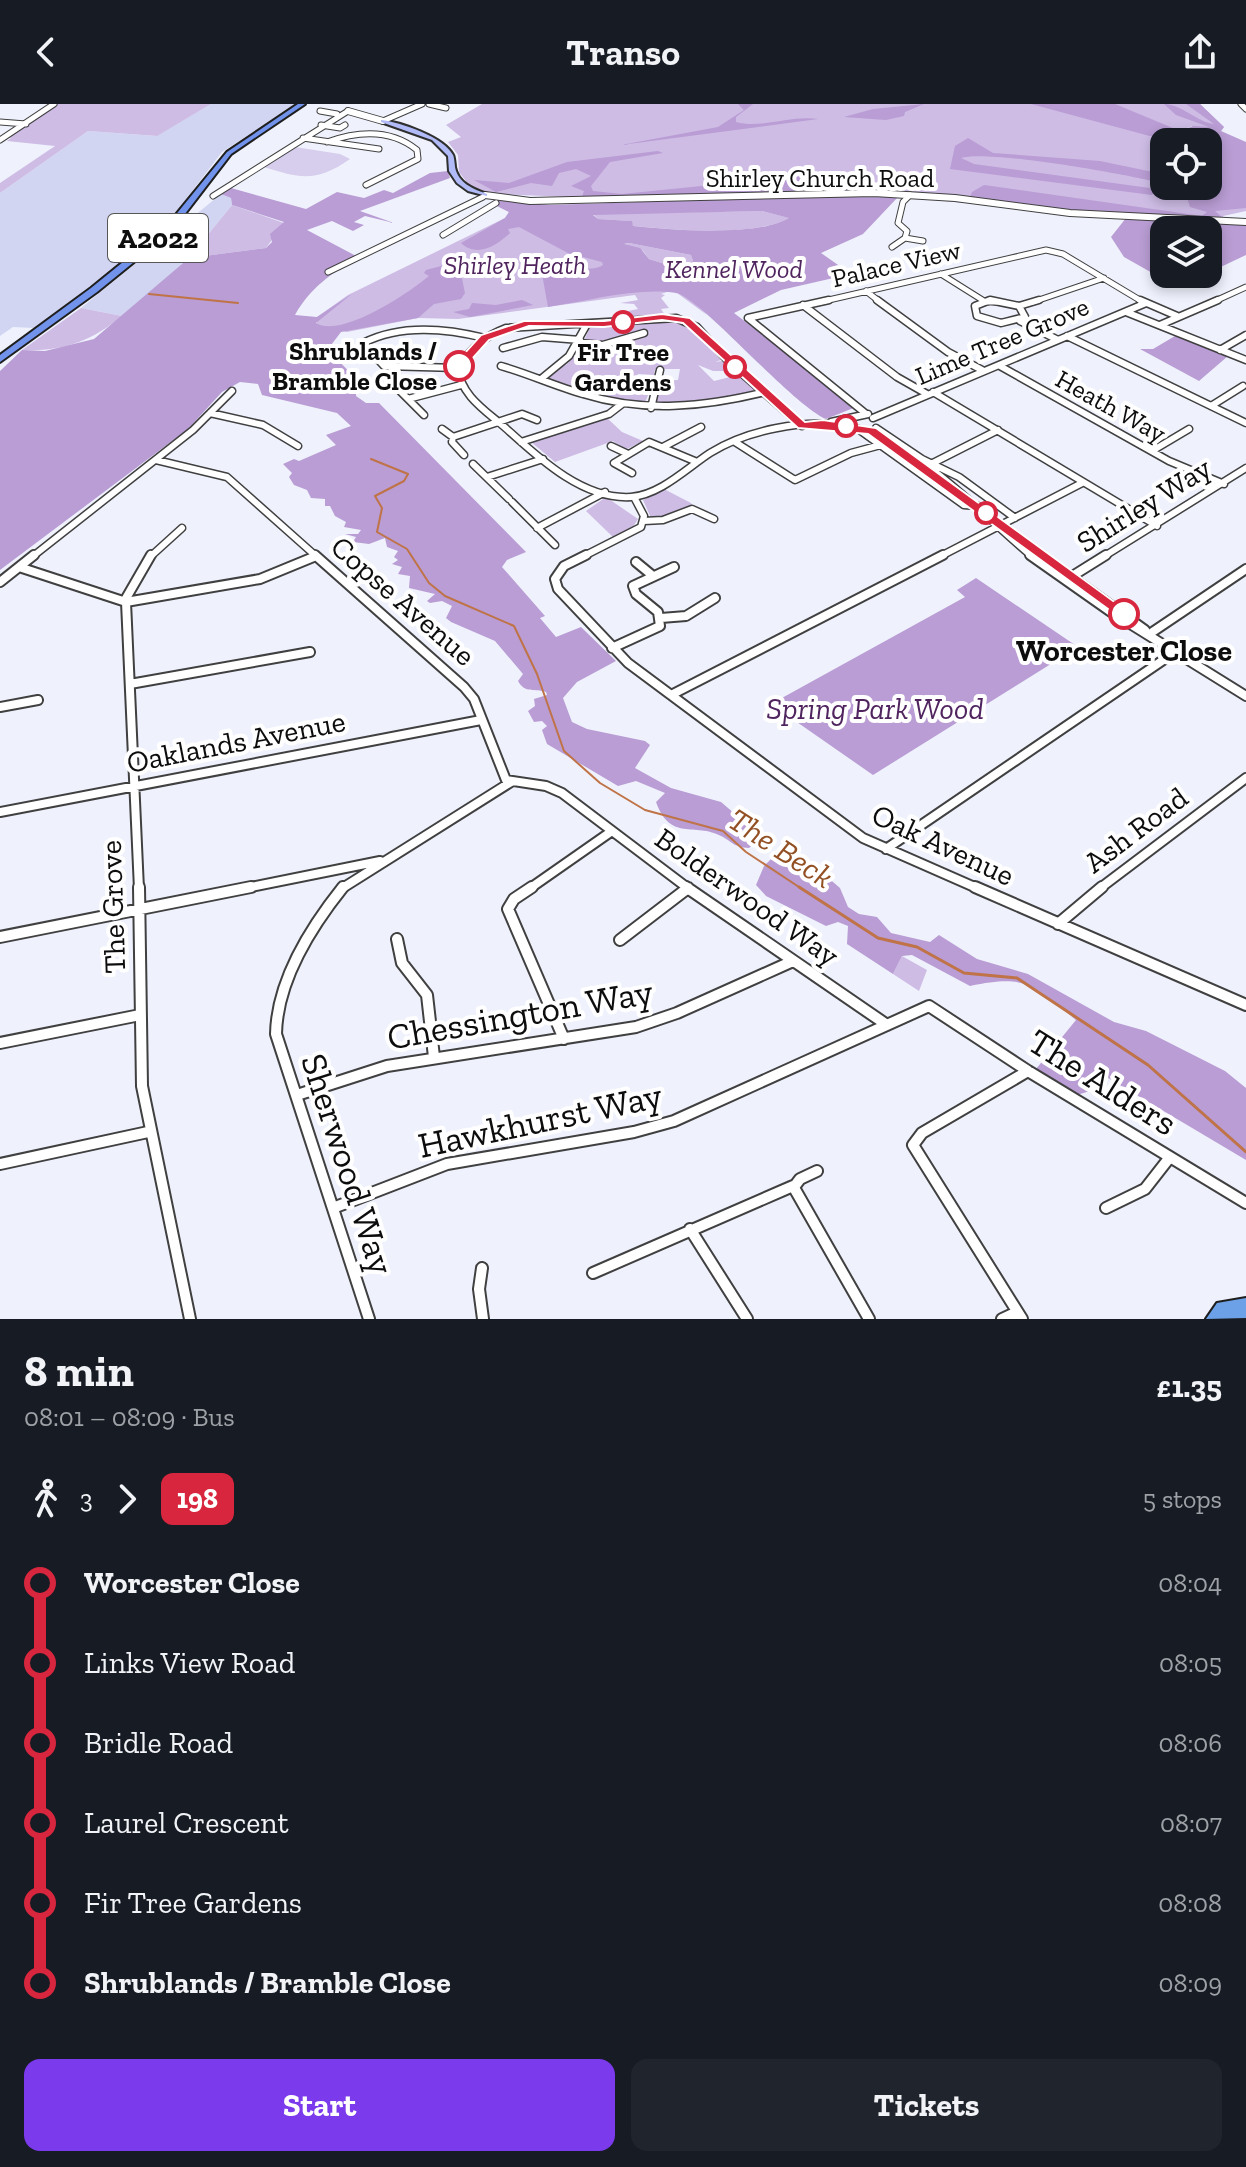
<!DOCTYPE html>
<html lang="en">
<head>
<meta charset="utf-8">
<style>
  :root { --surface:#171b24; --page:#20242c; --text:#f1f3f6; --muted:#9ea1a6; --accent:#7c3aed }
  body { margin:0; font-family:"Zilla Slab",serif; background:var(--page); color:var(--text); height:100vh; display:flex; flex-direction:column; font-size:30px; white-space:nowrap }
  * { box-sizing:border-box; margin:0 }
  p { font-size:26px; color:var(--muted) }
  .icon { flex:none; width:44px; height:44px; fill:none; stroke:currentColor; stroke-width:2; stroke-linecap:round; stroke-linejoin:round }
  .map { position:relative; height:1215px; overflow:hidden }
  .side { display:flex; flex-direction:column; background:var(--surface); flex:1 }
  .side>* { flex:none }
  .badge { padding:0 16px; border-radius:12px; font-size:28px; line-height:52px }
  .fabs { position:absolute; left:1150px; top:24px; display:grid; gap:16px }
  .fabs a { display:grid; place-items:center; width:72px; height:72px; border-radius:16px; background:var(--surface); box-shadow:0 4px 12px #0003; font-size:40px }
  .map>.badge { position:absolute; translate:-50% -50%; box-shadow:0 0 0 4px #fff }
  .legs { display:flex; align-items:center; gap:12px; height:88px; padding:0 24px; font-size:26px }
  .legs p { margin-inline-start:auto }
  .summary { display:flex; align-items:center; justify-content:space-between; height:136px; padding:0 24px }
  h1 { font-size:44px; font-weight:700; line-height:60px }
  .action { display:flex; gap:16px; margin-top:auto; padding:16px 24px }
  .action a { flex:1; height:92px; border-radius:16px; background:var(--accent); color:#fff; font-size:32px; font-weight:700; line-height:92px; text-align:center }
  .action a+a { background:var(--page); color:var(--text) }
  ul { padding:0 24px; list-style:none }
  li { display:flex; align-items:center; gap:28px; height:80px; font-size:30px }
  li i { display:grid; place-items:center; width:12px; height:100%; margin:0 10px; background:currentColor }
  li i::after { content:''; width:20px; height:20px; margin:-10px; border:6px solid; border-radius:50%; background:var(--surface) }
  li p { margin-inline-start:auto }
  li:first-child i { background:linear-gradient(#0000 50%,currentColor 0) }
  li:last-child i { background:linear-gradient(currentColor 50%,#0000 0) }
  header { display:flex; justify-content:space-between; align-items:center; height:104px; padding:0 24px; background:var(--surface); font-size:36px; font-weight:700 }
  .map>svg:first-child { display:block }
  .farmland { fill:#d1d5f1 }
  .green { fill:#cebce5 }
  .forest { fill:#b99dd4; fill-rule:evenodd }
  .pitch { fill:#d7cded }
  .lines { fill:none; stroke-linecap:round; stroke-linejoin:round }
  .stream-far1 { stroke:#bf7347; stroke-width:2 }
  .stream { stroke:#bf7347; stroke-width:3 }
  .minor-far3-casing { stroke:#404040; stroke-width:7 }
  .minor-far2-casing { stroke:#404040; stroke-width:9 }
  .minor-far1-casing { stroke:#404040; stroke-width:12 }
  .minor-casing { stroke:#404040; stroke-width:14 }
  .tertiary-casing { stroke:#404040; stroke-width:8 }
  .secondary-casing { stroke:#2f2f2f; stroke-width:4 }
  .primary-casing { stroke:#1e1e1e; stroke-width:4 }
  .trunk-casing { stroke:#1e1e1e; stroke-width:4 }
  .minor-far3 { stroke:#fff; stroke-width:5 }
  .minor-far2 { stroke:#fff; stroke-width:6 }
  .minor-far1 { stroke:#fff; stroke-width:8 }
  .minor { stroke:#fff; stroke-width:10 }
  .tertiary { stroke:#fff; stroke-width:6 }
  .secondary { fill:#b1bbf7; fill-rule:evenodd }
  .primary { fill:#7293eb; fill-rule:evenodd }
  .trunk { fill:#6ca1e8; fill-rule:evenodd }
  .line-1 { fill:#d7263d; stroke:#fff; stroke-width:2 }
  .stop-1-dot { fill:#fff; stroke:#d7263d; stroke-width:4 }
  .labels { text-anchor:middle; dominant-baseline:central; stroke-width:8; stroke-linejoin:round; paint-order:stroke }
  .far-street-label { font-size:26px; fill:#0d0d0d; stroke:#fff }
  .far-park-label { font-size:26px; font-style:italic; fill:#50245e; stroke:#fff }
  .far-stop-label { font-size:26px; font-weight:bold; fill:#0d0d0d; stroke:#fff; text-anchor:end }
  .shield { fill:#fff; stroke:#565656; stroke-width:2 }
  .shield-label { font-size:28px; font-weight:bold; fill:#0d0d0d }
  .street-label { font-size:30px; fill:#0d0d0d; stroke:#fff }
  .stop-label { font-size:30px; font-weight:bold; fill:#0d0d0d; stroke:#fff }
  .park-label { font-size:30px; font-style:italic; fill:#50245e; stroke:#fff }
  .water-label { font-size:32px; font-style:italic; fill:#925023; stroke:#fff }
  .near-street-label { font-size:36px; fill:#0d0d0d; stroke:#fff }
</style>
</head>
<body>
<header><svg class="icon" aria-label="back" viewBox="0 0 24 24"><path d="M15 5l-7 7 7 7"/></svg>Transo<svg class="icon" aria-label="share" viewBox="0 0 24 24"><path d="M12 15V3M7 8l5-5 5 5M5 13v7h14v-7"/></svg></header>
<div class="map">
<svg width="1246" height="1215" viewBox="0 0 1246 1215">
  <rect width="100%" height="100%" fill="#eff2fd"/>
  <!-- farmland -->
  <path class="farmland" d="M211,0H296L222,48L167,120L117,162L34,224L13,223L0,232V89L88,27L156,32Z
    M221,90L231,94L232,101L189,154L138,199L122,212L81,204Z"/>
  <!-- green -->
  <path class="green" d="M56,0H211L157,32L88,27L0,89V79L55,42L7,37L11,34L9,33Z
    M482,0H1200L1224,23L1221,27L1192,22L1180,27L1195,38H1164V82H1208V49L1246,98V107L1223,112L1224,115L1108,112L855,89L593,94L475,89L459,68L458,51L448,38L461,33L446,21Z
    M232,101L284,119L266,144L189,154Z
    M497,102L664,164L707,211L673,186L661,190L665,191L661,194L669,204L661,205L665,211L628,215L623,208L638,205L634,200L620,199L638,196L635,191L458,215L418,214L347,228L317,221V213L348,191L505,114L509,108Z
    M762,107L790,114C753,133 676,126 633,122L631,117L598,115L593,110Z
    M629,139L691,151L693,157L678,164L649,155L643,147L623,141Z
    M81,204L122,212C92,237 62,248 22,246Z
    M673,216L689,222L721,256L715,258L722,257L734,267H713L698,261L714,277L738,271L756,287L701,298L655,300L660,277L678,276L680,265H655L654,271L638,270L635,278L616,275L610,281L651,284L644,301L605,294L546,274L561,260L566,261L580,246L576,244L579,241L608,245L650,229L646,226L598,240L584,237L590,223Z
    M607,314L622,328L643,337L625,346L613,337L555,358L531,338Z
    M662,384L691,399L692,401L665,413L651,414L643,396Z
    M606,393L638,415L631,426L614,434L586,407Z
    M902,852L927,866L919,887L893,870Z"/>
  <!-- forest -->
  <path class="forest" d="M738,0H753L736,13V18C761,25 791,11 818,15L621,41L718,23L744,6Z
    M924,0L905,8L904,12L886,16L844,13L873,5Z
    M1031,0H1115L1180,27L1193,22L1209,23L1176,11L1164,0C1181,0 1197,18 1214,20L1186,0H1200L1224,23L1221,27L1246,38V104L1215,107L1224,115L1067,106L970,93L972,88L984,81L1202,112L1207,108L1190,103L1187,94L1221,74L1215,59L1208,57V38H1172Z
    M968,34L993,49L1100,57L1148,67L1161,65L1164,80C1133,71 987,45 961,54L974,60L1157,85L1152,91L950,65L955,42Z
    M658,47L663,49L610,58L591,82L593,87L622,90L792,73H831L815,80L823,86L808,88L582,93L584,87L571,82L591,72L576,65L559,69L552,82L531,79L496,88L474,76L509,79L567,58Z
    M448,67L450,74L360,107L394,119L365,112L354,118L364,121L353,127L332,117L307,126L358,153C332,169 310,184 295,211L317,213L353,189L316,219C341,235 410,188 429,172L424,169L426,166L449,160L460,165L465,189L461,195L434,200L418,214L341,228L322,253H335L362,281L356,283V292L366,299H379L526,448L507,456L502,463L545,512L540,514L556,533L581,523L616,557L577,578L563,594L572,618L587,625L645,637L650,641L635,664L671,684L721,698L762,733L749,744C733,743 733,738 721,732C695,718 670,738 656,698L665,689L636,677L618,682L547,640L542,626L547,622L542,617L534,618L528,607L535,602L534,595L547,591L546,588C535,584 525,590 518,577L523,570L495,537L451,518L446,514L452,502L442,497L430,499L427,497L435,490L409,484L410,472L398,470L402,463L392,460L398,456L394,453L398,447L387,443L385,434L369,440L353,438L356,433L345,430H358L361,426L344,423L346,418L335,412L330,402H325V395L311,394L307,386L294,381L289,373L292,369L283,360L294,355L299,357L336,341L326,331L351,322L337,309L262,291L258,280L240,278L222,288L188,325L0,466V267L22,246L45,247L94,235L189,154L266,144L272,138L270,130L284,118L232,101L231,94L221,90L231,84L306,105L337,88L364,94L384,86L393,89L430,69Z
    M853,91L898,93L863,130L821,149L851,170L781,186L734,209L856,303L826,315C790,299 700,193 676,189C637,183 588,197 548,203L542,170C562,161 593,169 603,161L602,158L568,149L519,123L508,125L510,129C496,142 477,154 461,139L505,114L509,108L497,102L498,95L549,101ZM762,107L789,114C757,133 672,126 633,122L632,117L598,115L593,111ZM629,139L691,151L693,157L678,164L649,155L640,144L624,140Z
    M1126,114L1246,121V151L1208,169V126H1164V170H1206L1177,183L1124,153L1111,133Z
    M522,196L533,201L470,213L453,208L469,205L472,199L496,201Z
    M1175,232L1228,252L1199,277L1140,245H1153Z
    M976,474L1078,543L873,671L771,600L965,493L957,486Z
    M777,749L826,772L840,784L848,803L859,810L877,813L891,829L930,838L939,831L977,855L1028,870L1114,918L1146,927L1225,967L1246,984V1056L1108,974H1098L1091,979L1090,987L1077,991L1036,965L1076,916C1032,881 1028,870 970,882L912,851L902,852L893,870L847,840L848,822L838,818L826,822L766,792L756,781L764,762Z"/>
  <!-- pitch -->
  <path class="pitch" d="M295,43L340,50L350,55C317,78 301,75 264,63Z"/>
  <g class="lines">
    <!-- stream-far1 -->
    <path class="stream-far1" d="M149,190L238,199
      M371,355L408,370L404,377L375,392L382,404L377,428L407,445L429,479L445,492L514,522L537,570L564,647L600,679L645,706L723,727L746,748L802,785"/>
    <!-- stream -->
    <path class="stream" d="M799,783L878,834L917,843L964,869L1017,874L1148,961L1246,1048"/>
    <defs>
      <path id="minor-far3" d="M429,0L446,4
        M1241,0L1246,5
        M320,7L337,10
        M383,17L422,0
        M0,18L26,20
        M321,21L340,24L345,21
        M303,34L379,45
        M0,36L54,0
        M327,38C358,27 390,24 417,46L418,55L366,81
        M213,92L348,7
        M443,131L496,99
        M905,134L923,137
        M892,143L905,134L907,127L898,119L903,98L910,91
        M328,168L483,93
        M941,170L984,197
        M866,187L880,198
        M820,198L1046,146L1063,150L1143,198
        M986,198H997
        M1033,198L1104,174
        M1213,198L1246,183"/>
      <path id="minor-far2" d="M829,196L748,214L865,309
        M877,196L948,248L982,266
        M990,196L1019,202L1025,213L1001,219L977,212L975,202Z
        M1140,196L1177,212
        M803,201L897,273L927,290
        M1019,202L1039,196
        M1126,208L1246,256
        M1020,217L1058,236
        M1160,221L1218,196
        M1067,232L1246,319
        M578,239L603,241L644,229
        M503,244L542,233L580,236
        M1220,246L1246,231
        M501,262C529,270 555,282 583,290C644,309 704,303 765,288
        M1000,262L1169,357L1224,380
        M458,264C461,294 490,309 510,328C542,357 585,396 631,393C660,391 687,364 710,349C747,326 803,315 845,322C914,333 980,410 1033,453
        M458,264C471,244 483,233 506,224L676,214L697,223L729,258L802,322
        M458,264L384,262L363,239C400,220 445,224 485,234
        M541,275L569,252L587,220
        M615,279L656,282
        M400,287L424,311
        M933,288L1157,422
        M408,295L461,281
        M1211,302L1243,282
        M651,304L660,266
        M210,309L263,321L298,342
        M873,314L1146,199
        M831,318L868,310
        M876,324L922,355L959,373L1015,414
        M442,325L453,333L452,338L464,351
        M861,327L964,401L978,402
        M453,333L522,310L537,316
        M521,338L609,310L622,300
        M735,338L795,376L851,349L888,339
        M611,342L628,350
        M663,343L701,323
        M1152,347L1189,325
        M156,356L227,373L317,453
        M473,360L509,395
        M931,360L998,326
        M632,369L614,359L649,338L697,358
        M487,373L543,355
        M512,398L555,441
        M644,417L663,416L692,405L714,415
        M537,424L605,388
        M32,453L193,326L232,287
        M150,453L182,424
        M582,453L641,423L644,412L634,393
        M939,453L1082,379
        M1103,453L1246,364"/>
      <path id="minor-far1" d="M315,451L464,583L474,595L506,676L546,682L562,689L689,785
        M586,451L564,462L555,475L558,485L628,559L863,734L979,785
        M1030,451L1111,508L1246,592
        M636,458L653,472
        M19,463L126,498L139,785
        M1071,473L1145,526
        M1066,476L1106,451
        M0,478L34,451
        M125,496L151,451
        M126,498L260,475L316,452
        M661,514L686,512L715,494
        M1148,531L1246,465
        M612,544L660,522L658,508L636,490L633,482L674,463
        M130,580L310,548
        M671,591L943,451
        M0,603L38,596
        M0,708L481,616
        M886,745L1175,548
        M241,785L380,757
        M341,785L511,678
        M529,785L612,727
        M1099,785L1246,674"/>
      <path id="minor" d="M139,783L142,982L190,1215
        M343,783C311,823 277,877 276,930L369,1215
        M532,783L514,795L508,805L564,935
        M686,783L887,921
        M975,783L1246,901
        M1058,820L1102,783
        M0,833L251,783
        M397,835L402,859L427,891L434,953
        M620,836L688,784
        M0,939L140,911
        M297,991L387,962L636,923L677,909L793,857
        M0,1060L148,1028
        M794,1083L800,1075L817,1067
        M333,1104L447,1060L634,1028L674,1017L929,902L1028,967L1246,1099
        M1106,1104L1145,1085L1170,1053
        M690,1125L747,1215
        M482,1164L479,1185L483,1215
        M593,1169L793,1082L869,1215
        M1002,1215L1017,1208
        M1022,1215L913,1041L922,1029L1028,967"/>
      <path id="tertiary" d="M348,7L383,17
        M485,91L530,97L874,89L955,94L1070,109L1246,118"/>
      <path id="secondary" d="M381,16C400,18 444,33 453,51C454,52 455,62 455,63C458,79 473,85 487,90V92L468,87L457,79L449,67L448,52L432,36L381,18Z"/>
      <path id="primary" d="M298,0H305L231,50L171,128L97,188L0,258V251L91,184L165,124L227,48Z"/>
      <path id="trunk" d="M1246,1194V1214L1206,1215L1217,1199Z"/>
    </defs>
    <!-- minor-far3 casing -->
    <use href="#minor-far3" class="minor-far3-casing"/>
    <!-- minor-far2 casing -->
    <use href="#minor-far2" class="minor-far2-casing"/>
    <!-- minor-far1 casing -->
    <use href="#minor-far1" class="minor-far1-casing"/>
    <!-- minor casing -->
    <use href="#minor" class="minor-casing"/>
    <!-- tertiary casing -->
    <use href="#tertiary" class="tertiary-casing"/>
    <!-- secondary casing -->
    <use href="#secondary" class="secondary-casing"/>
    <!-- primary casing -->
    <use href="#primary" class="primary-casing"/>
    <!-- trunk casing -->
    <use href="#trunk" class="trunk-casing"/>
    <!-- minor-far3 -->
    <use href="#minor-far3" class="minor-far3"/>
    <!-- minor-far2 -->
    <use href="#minor-far2" class="minor-far2"/>
    <!-- minor-far1 -->
    <use href="#minor-far1" class="minor-far1"/>
    <!-- minor -->
    <use href="#minor" class="minor"/>
    <!-- tertiary -->
    <use href="#tertiary" class="tertiary"/>
    <!-- secondary -->
    <use href="#secondary" class="secondary"/>
    <!-- primary -->
    <use href="#primary" class="primary"/>
    <!-- trunk -->
    <use href="#trunk" class="trunk"/>
  </g>
  <!-- line-1 -->
  <path class="line-1" d="M662,210L690,214L805,318L823,316L876,324L1131,510L1119,513L868,330L798,324L683,219L662,216L604,223L529,222L489,236L463,265L453,262L481,231L524,217H604Z"/>
  <!-- markers -->
  <g class="stop-1-dot">
    <circle cx="623" cy="218" r="10"/>
    <circle cx="459" cy="262" r="14"/>
    <circle cx="735" cy="263" r="10"/>
    <circle cx="846" cy="322" r="10"/>
    <circle cx="986" cy="409" r="10"/>
    <circle cx="1124" cy="510" r="14"/>
  </g>
  <g class="labels">
    <!-- far-street labels -->
    <g class="far-street-label">
      <text x="820" y="74">Shirley Church Road</text>
      <text transform="translate(896 160) rotate(-13)">Palace View</text>
      <text transform="translate(1002 237) rotate(-23)">Lime Tree Grove</text>
      <text transform="translate(1111 302) rotate(29)">Heath Way</text>
    </g>
    <!-- far-park labels -->
    <g class="far-park-label">
      <text x="515" y="161">Shirley Heath</text>
      <text x="734" y="165">Kennel Wood</text>
    </g>
    <!-- far-stop labels -->
    <g class="far-stop-label">
      <text x="437" y="247">Shrublands /<tspan x="437" dy="30">Bramble Close</tspan></text>
      <text x="623" y="248" text-anchor="middle">Fir Tree<tspan x="623" dy="30">Gardens</tspan></text>
    </g>
    <!-- shield labels -->
    <rect class="shield" x="108" y="110" width="100" height="48" rx="6"/>
    <g class="shield-label">
      <text x="158" y="134">A2022</text>
    </g>
    <!-- street labels -->
    <g class="street-label">
      <text transform="translate(1144 401) rotate(-32)">Shirley Way</text>
      <text transform="translate(403 497) rotate(41)">Copse Avenue</text>
      <text transform="translate(236 638) rotate(-11)">Oaklands Avenue</text>
      <text transform="translate(1136 726) rotate(-37)">Ash Road</text>
      <text transform="translate(943 741) rotate(25)">Oak Avenue</text>
      <text transform="translate(747 793) rotate(35)">Bolderwood Way</text>
      <text transform="translate(113 803) rotate(-92)">The Grove</text>
    </g>
    <!-- stop labels -->
    <g class="stop-label">
      <text x="1124" y="547">Worcester Close</text>
    </g>
    <!-- park labels -->
    <g class="park-label">
      <text x="875" y="605">Spring Park Wood</text>
    </g>
    <!-- water labels -->
    <g class="water-label">
      <text transform="translate(781 744) rotate(33)">The Beck</text>
    </g>
    <!-- near-street labels -->
    <g class="near-street-label">
      <text transform="translate(520 910) rotate(-10)">Chessington Way</text>
      <text transform="translate(1103 978) rotate(32)">The Alders</text>
      <text transform="translate(540 1016) rotate(-12)">Hawkhurst Way</text>
      <text transform="translate(348 1060) rotate(72)">Sherwood Way</text>
    </g>
  </g>
</svg>
<div class="fabs">
<a><svg class="icon" aria-label="locate" viewBox="0 0 24 24"><circle cx="12" cy="12" r="6"/><path d="M12 2v4M12 18v4M2 12h4M18 12h4"/></svg></a>
<a><svg class="icon" aria-label="layers" viewBox="0 0 24 24"><path d="M12 4l9 5-9 5-9-5zM3 14l9 5 9-5"/></svg></a>
</div>
</div>
<section class="side">
<div class="summary"><div><h1>8 min</h1><p>08:01 – 08:09 · Bus</p></div><b>£1.35</b></div>
<div class="legs"><svg class="icon" aria-label="walk" viewBox="0 0 24 24"><circle cx="13" cy="4" r="2"/><path d="M13 8l-2 6 4 7M11 14l-3 7M7 12l3-4h3l4 4"/></svg>3<svg class="icon" aria-label="forward" viewBox="0 0 24 24"><path d="M9 5l7 7-7 7"/></svg><b class="badge" style="background:#d7263d;color:#fff">198</b><p>5 stops</p></div>
<ul>
<li><i style="color:#d7263d"></i><b>Worcester Close</b><p>08:04</p></li>
<li><i style="color:#d7263d"></i><span>Links View Road</span><p>08:05</p></li>
<li><i style="color:#d7263d"></i><span>Bridle Road</span><p>08:06</p></li>
<li><i style="color:#d7263d"></i><span>Laurel Crescent</span><p>08:07</p></li>
<li><i style="color:#d7263d"></i><span>Fir Tree Gardens</span><p>08:08</p></li>
<li><i style="color:#d7263d"></i><b>Shrublands / Bramble Close</b><p>08:09</p></li>
</ul>
<div class="action"><a>Start</a><a>Tickets</a></div>
</section>
</body>
</html>
